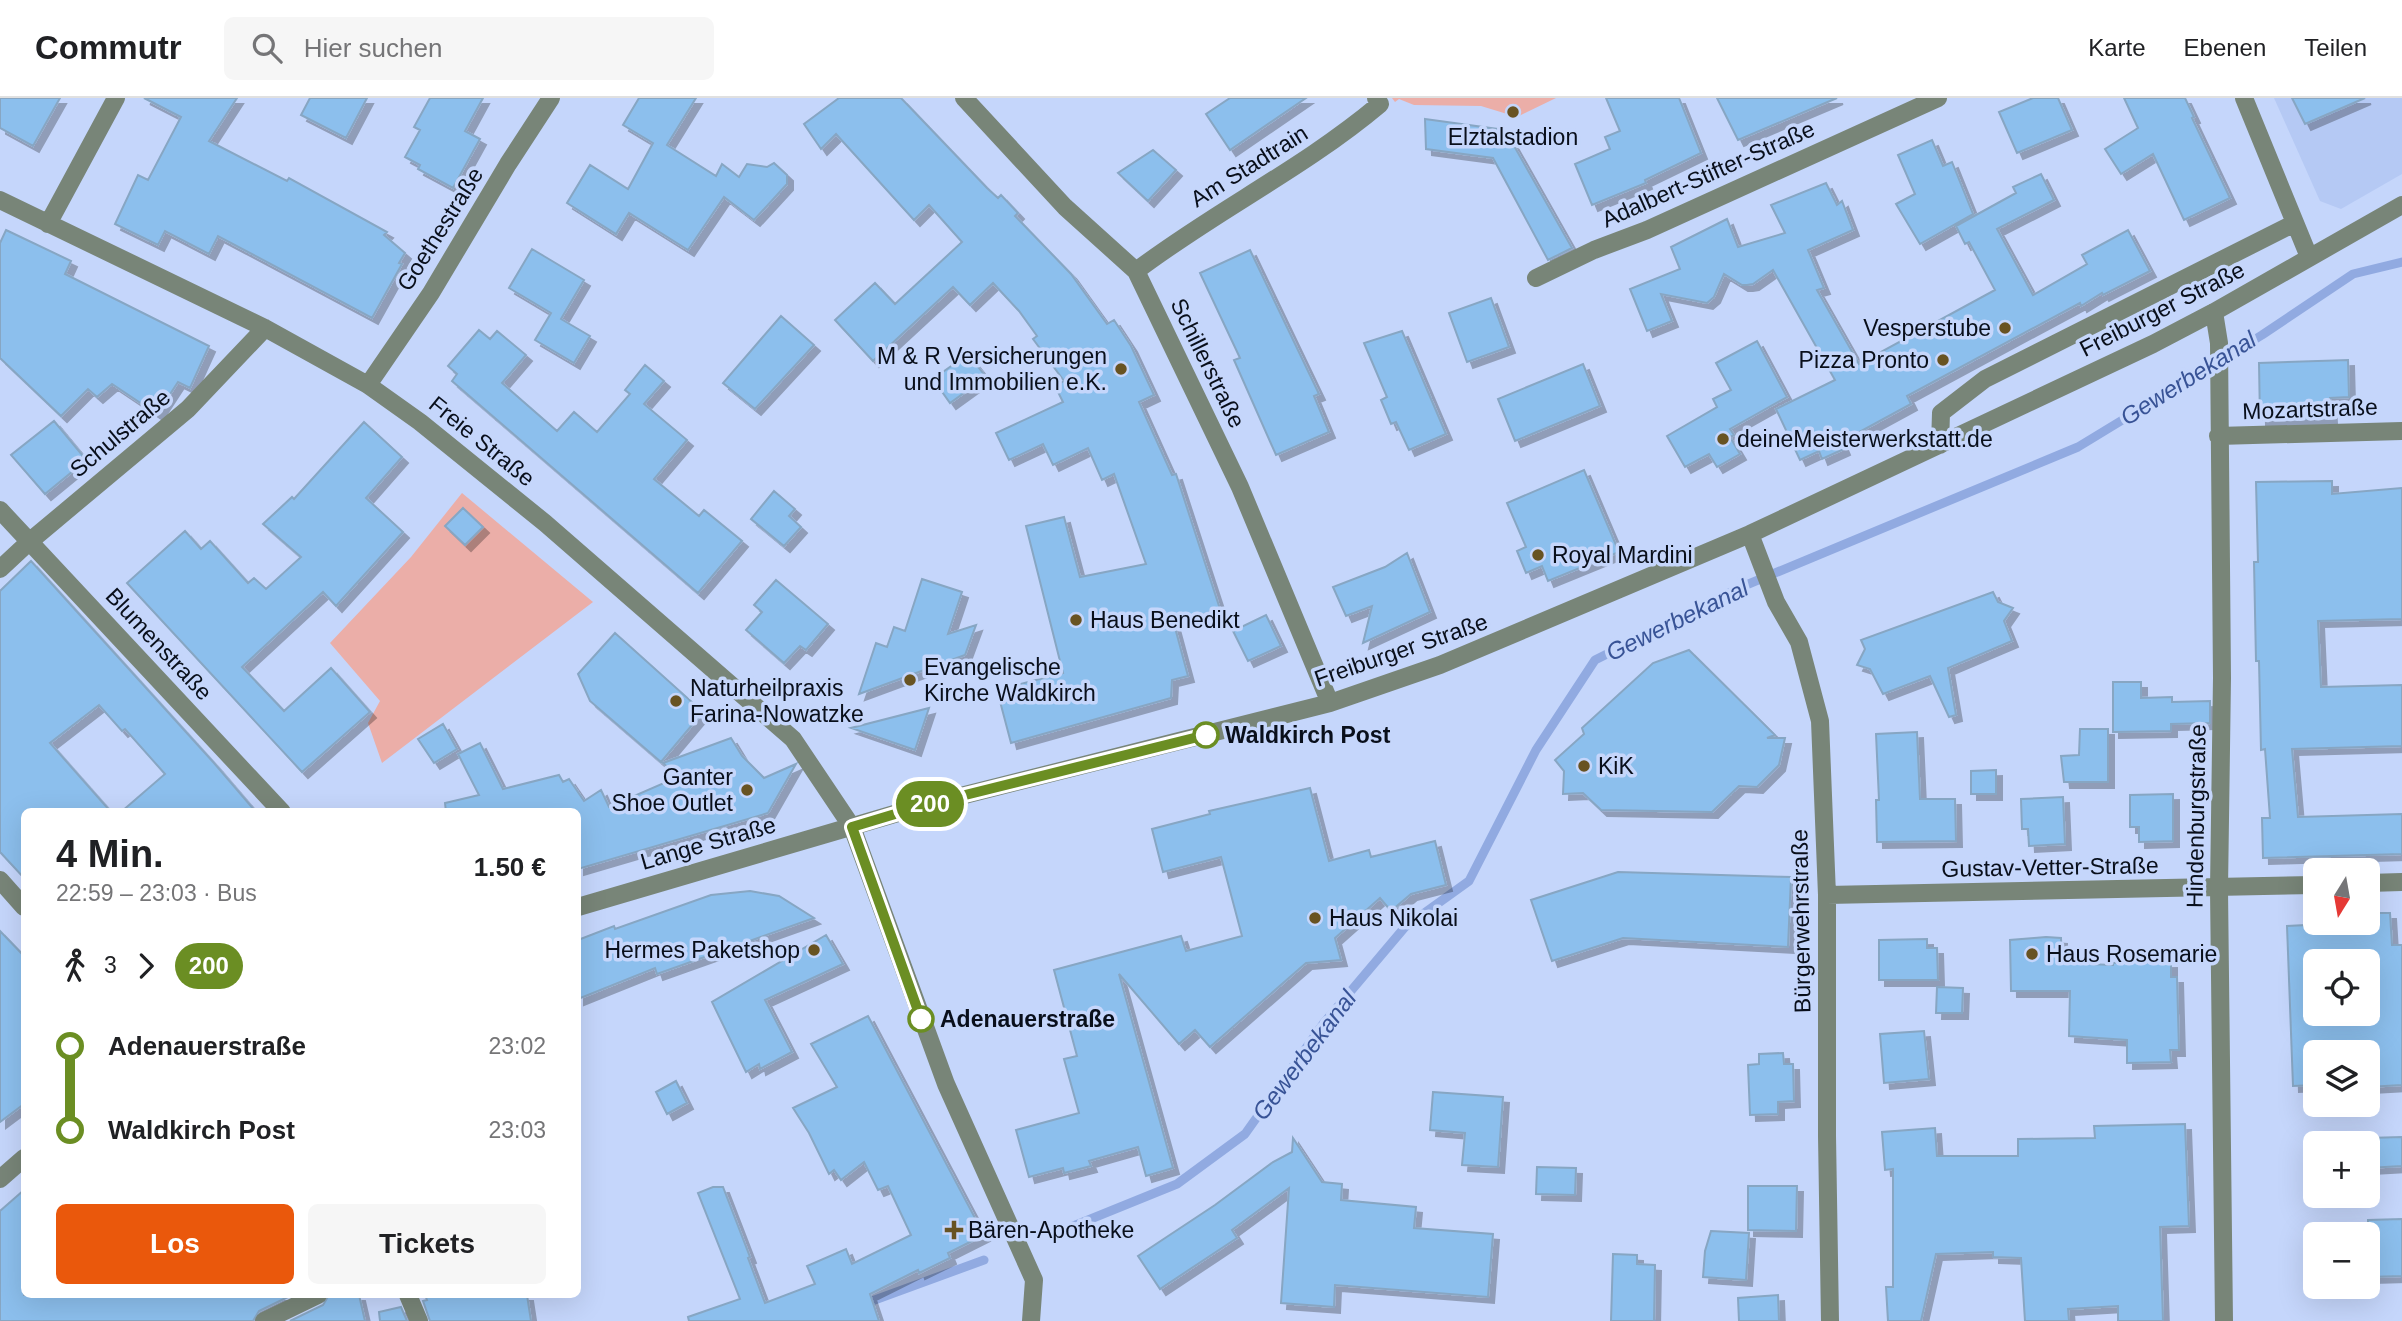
<!DOCTYPE html>
<html lang="de">
<head>
<meta charset="utf-8">
<style>
  :root { --surface:#fff; --page:#f6f6f6; --text:#202124; --muted:#757577; --line:#e0e0e0; --accent:#ea580c }
  body { margin:0; font-family:Helvetica,sans-serif; background:var(--page); color:var(--text); height:100vh; display:flex; flex-direction:column; font-size:26px; white-space:nowrap }
  * { box-sizing:border-box; margin:0 }
  p { font-size:23px; color:var(--muted) }
  .icon { flex:none; width:38px; height:38px; fill:none; stroke:currentColor; stroke-width:2; stroke-linecap:round; stroke-linejoin:round }
  .map { position:relative; flex:1; overflow:hidden }
  .panel { position:absolute; left:21px; top:710px; width:560px; height:490px; display:flex; flex-direction:column; background:var(--surface); border-radius:10px; box-shadow:0 7px 28px #0002 }
  .panel>* { flex:none }
  .badge { padding:0 14px; border-radius:23px; font-size:24px; line-height:46px }
  .needle { width:46px; rotate:191deg }
  .buttons { position:absolute; left:2303px; top:760px; display:grid; gap:14px }
  .buttons a { display:grid; place-items:center; width:77px; height:77px; border-radius:10px; background:var(--surface); box-shadow:0 7px 28px #0002; font-size:35px }
  .map>.badge { position:absolute; translate:-50% -50%; box-shadow:0 0 0 4px #fff }
  .legs { display:flex; align-items:center; gap:10px; height:77px; padding:0 35px; font-size:23px }
  .legs p { margin-inline-start:auto }
  .summary { display:flex; align-items:center; justify-content:space-between; height:119px; padding:0 35px }
  h1 { font-size:38px; font-weight:700; line-height:52px }
  .primary-button { display:flex; gap:14px; margin-top:auto; padding:14px 35px }
  .primary-button a { flex:1; height:80px; border-radius:10px; background:var(--accent); color:#fff; font-size:28px; font-weight:700; line-height:80px; text-align:center }
  .primary-button a+a { background:var(--page); color:var(--text) }
  ul { padding:0 35px; list-style:none }
  li { display:flex; align-items:center; gap:24px; height:84px; font-size:26px }
  li i { display:grid; place-items:center; width:10px; height:100%; margin:0 9px; background:currentColor }
  li i::after { content:''; width:18px; height:18px; margin:-9px; border:5px solid; border-radius:50%; background:var(--surface) }
  li p { margin-inline-start:auto }
  li:first-child i { background:linear-gradient(#0000 50%,currentColor 0) }
  li:last-child i { background:linear-gradient(currentColor 50%,#0000 0) }
  header { display:flex; align-items:center; gap:42px; box-sizing:border-box; height:98px; padding:0 35px; background:var(--surface); border-bottom:2px solid var(--line) }
  header strong { font-size:33px }
  nav { display:flex; gap:38px; margin-inline-start:auto; font-size:24px }
  .search { width:490px; height:63px; background:var(--page); display:flex; align-items:center; gap:18px; box-sizing:border-box; padding:0 24px; border-radius:10px; color:var(--muted); font-size:26px }
  .map>svg:first-child { display:block }
  .built { fill:#b5c9f4 }
  .green { fill:#ebaea8 }
  .lines { fill:none; stroke-linecap:round; stroke-linejoin:round }
  .stream { stroke:#91aae1; stroke-width:9 }
  .building { fill:#8cbfed; stroke:#87a6c3; stroke-width:2; fill-rule:evenodd; filter:url(#shadow) }
  .minor { stroke:#788578; stroke-width:18 }
  .line-1-casing { stroke:#fff; stroke-width:16 }
  .line-1 { stroke:#6b8e23; stroke-width:10 }
  .poi-dot { fill:#685322; stroke:#c5d6fb; stroke-width:2.5 }
  .stop-1-dot { fill:#fff; stroke:#6b8e23; stroke-width:3.5 }
  .labels { text-anchor:middle; dominant-baseline:central; stroke-width:7; stroke-linejoin:round; paint-order:stroke }
  .poi-label { font-size:23px; fill:#090f1b; stroke:#c5d6fb; text-anchor:start }
  .street-label { font-size:23px; fill:#090f1b; stroke:#c5d6fb }
  .stop-label { font-size:23px; font-weight:bold; fill:#090f1b; stroke:#c5d6fb; text-anchor:start }
  .water-label { font-size:24px; font-style:italic; fill:#385396; stroke:#c5d6fb }
</style>
</head>
<body>
<header>
<strong>Commutr</strong>
<div class="search"><svg class="icon" aria-label="search" viewBox="0 0 24 24"><circle cx="10" cy="10" r="6"/><path d="M15 15l6 6"/></svg>Hier suchen</div>
<nav><a>Karte</a><a>Ebenen</a><a>Teilen</a></nav>
</header>
<div class="map">
<svg width="2402" height="1223" viewBox="0 0 2402 1223">
  <defs>
    <filter id="shadow"><feDropShadow dx="6" dy="6" stdDeviation="0" flood-color="#0004"/></filter>
  </defs>
  <rect width="100%" height="100%" fill="#c5d6fb"/>
  <!-- built -->
  <path class="built" d="M2274,0H2402V76L2341,111L2320,103Z"/>
  <!-- green -->
  <path class="green" d="M1392,0H1556L1517,19L1481,8L1414,7L1399,1L1395,4Z
    M462,395L593,504L382,665L368,625L380,603L330,545L411,459Z"/>
  <g class="lines">
    <!-- stream -->
    <path class="stream" d="M1061,1133L1177,1086L1245,1036L1323,926L1405,829L1469,783L1536,652L1595,562L1739,490L2078,349L2262,237L2353,176L2402,164
      M861,1207L984,1162"/>
  </g>
  <!-- building -->
  <path class="building" d="M0,0H60L33,48L0,30Z
    M144,0H237L209,43L287,83L289,80L387,134L384,137L405,155L399,165L402,166L372,220L218,138L209,156L165,133L158,147L115,126L138,77L148,82L181,19Z
    M310,0H367L346,40L301,17Z
    M430,0H483L465,33L480,41L453,90L418,71L420,67L405,59L420,32L414,29Z
    M639,0H696L667,47L716,78L722,66L739,79L747,66L767,69L774,65L787,77V86L754,122L724,99L688,152L629,115L616,136L567,105L590,67L628,91L653,45L623,27Z
    M839,0H901L987,90L998,100L1001,97L1018,115L1015,118L1071,176L1107,226L1114,222L1131,248L1154,297L1139,304L1172,377L1176,376L1220,511L1174,526L1188,578L1172,582L1171,600L1011,645L997,592L1063,575L1026,428L1064,419L1080,479L1146,466L1114,376L1102,382L1088,350L1053,367L1043,346L1009,362L996,335L1063,304L1055,288L1064,283L1033,241L1037,238L1019,213L993,185L970,207L953,189L873,263L835,222L875,185L895,206L962,144L929,107L914,122L836,36L821,51L804,26Z
    M1230,0H1306L1230,52L1206,16Z
    M1606,0H1679L1701,55L1645,82L1646,85L1592,107L1575,66L1610,51L1605,39L1620,33Z
    M1717,0H1837L1738,42Z
    M2033,0H2058L2072,32L2017,55L1999,14Z
    M2124,0H2185L2194,19L2192,20L2230,100L2184,122L2153,56L2121,76L2105,51L2138,30Z
    M2292,0H2365L2305,26Z
    M1425,21L1505,32L1572,150L1548,162L1493,60L1426,51Z
    M1932,42L1943,68L1952,64L1973,116L1920,146L1896,106L1915,96L1898,57Z
    M1153,52L1176,72L1148,103L1118,75Z
    M2041,76L2054,102L1997,131L2033,197L2087,166L2082,157L2128,132L2150,173L2103,197L2102,195L2081,208L2080,205L1907,298L1911,306L1841,344L1844,351L1822,361L1819,353L1800,362L1776,311L1835,282L1773,172L1753,186L1747,187H1742L1724,176L1714,199L1707,205L1661,196L1672,223L1647,233L1630,191L1680,171L1671,149L1727,121L1738,149L1785,135L1771,107L1826,85L1837,107L1842,103L1853,132L1808,152L1824,190L1817,192L1859,266L1995,192L1969,144L1965,146L1956,128L2016,95L2013,89Z
    M6,132L71,163L65,176L209,248L190,290L178,284L157,316L112,286L97,299L88,291L61,318L0,260V145Z
    M532,151L584,182L561,221L590,238L574,265L535,242L551,215L509,190Z
    M1250,152L1319,296L1314,298L1329,334L1276,357L1234,262L1240,260L1200,175Z
    M1491,200L1509,249L1467,264L1449,215Z
    M781,218L814,247L755,311L723,285Z
    M479,232L490,241L497,233L526,257L502,285L557,333L574,314L597,334L630,296L625,292L645,267L664,283L644,306L687,342L654,381L699,418L704,412L742,443L698,495L452,283L457,276L448,268Z
    M1402,233L1446,336L1409,352L1396,324L1391,326L1381,302L1387,299L1364,245Z
    M1757,243L1787,299L1730,331L1734,337L1730,339L1740,356L1717,369L1709,356L1685,369L1667,338L1717,309L1713,301L1731,292L1716,265Z
    M968,256L986,279L950,305L933,281Z
    M2348,262L2349,299L2330,300L2331,320L2260,322L2259,265Z
    M1583,266L1600,308L1515,343L1498,301Z
    M54,323L83,358L70,369L73,373L45,396L11,357Z
    M364,324L402,359L366,400L403,434L336,508L323,494L242,569L284,613L331,570L370,614L302,674L127,485L185,433L201,451L210,443L248,485L254,480L266,491L301,459L263,426L292,399L294,401Z
    M1584,372L1619,454L1548,483L1542,468L1526,475L1517,453L1526,449L1507,405Z
    M2332,383V396L2402,390V521L2318,523L2321,589L2402,587V648L2292,651L2298,719L2402,716V756L2263,760L2262,720H2270L2265,651L2261,652L2259,563H2256L2254,464H2258L2256,384Z
    M774,393L795,411L789,418L801,429L784,448L751,421Z
    M463,410L483,429L465,447L445,428Z
    M1407,455L1430,514L1363,545L1372,508L1346,518L1333,489L1385,469Z
    M31,463L214,665L256,714H121L165,676L125,631L122,633L99,607L50,645L111,714H24V780L0,754V493Z
    M922,481L962,494L948,536L976,527L965,557L859,596L876,545L887,549L894,529L905,533Z
    M776,482L828,526L806,552L800,548L784,565L746,532L762,514L754,507Z
    M1993,494L1998,504L2013,510L2004,523L2012,543L1948,570L1956,617L1949,619L1930,578L1883,596L1870,571L1857,567L1865,551L1861,542Z
    M1266,517L1281,548L1248,563L1233,533Z
    M615,535L703,614L661,664L590,603L578,576Z
    M1689,552L1775,637L1767,640H1785L1779,667L1757,689L1739,688L1712,714L1601,712L1583,695L1563,696L1564,673L1555,662L1584,636L1582,630L1653,565Z
    M2113,584H2141V600L2172,599V604L2210,603V625L2171,626V633L2113,634Z
    M929,610L915,652L851,630Z
    M443,626L457,651L434,665L418,641Z
    M2080,631H2108V684H2064L2061,658L2079,657Z
    M1917,634L1920,701H1955L1956,743L1877,744L1876,702H1879L1876,636Z
    M731,640L742,658L764,680L796,666L768,715L578,771V714H446L445,705L479,697L458,656L480,645L503,691L559,677L563,684L569,681L584,703L601,692L609,709L678,679L663,665Z
    M1996,672V696H1971V673Z
    M1310,690L1329,763L1369,752L1371,759L1435,743L1446,787L1411,796L1391,813L1380,800L1335,840L1341,862L1306,865L1210,949L1195,932L1179,946L1119,876L1173,1070L1146,1078L1138,1049L1089,1063L1091,1068L1064,1075L1063,1070L1029,1079L1016,1032L1079,1015L1064,961L1077,958L1054,872L1181,838L1186,853L1242,838L1221,759L1163,774L1152,731L1210,716L1209,713Z
    M2173,696V743L2139,744V729H2130V697Z
    M2063,699L2065,746L2029,748L2028,731H2022L2021,701Z
    M1618,774L1791,779L1788,849L1623,840L1552,863L1531,802Z
    M750,793L779,798L814,820L657,876L655,870L578,901V842L614,828L615,831L711,797Z
    M2368,815H2390L2392,847H2402V987L2368,989V954H2315V987L2293,988L2287,828L2368,824ZM2315,863H2368V915H2315Z
    M0,833L24,858V1006L0,1024Z
    M826,837L843,866L765,902L792,954L760,971L759,966L746,974L712,904Z
    M2046,839L2061,840L2062,865L2113,867V865L2171,864V879H2177L2179,952H2170L2171,964L2127,965V942L2069,938L2070,893H2011L2010,842Z
    M1927,841V850H1937L1938,882H1879V842Z
    M1937,889L1963,890L1962,915H1936Z
    M868,918L984,1137L948,1155L950,1160L919,1175L918,1172L870,1196L879,1223H689L688,1219L740,1201L698,1095L713,1089H723L750,1159L748,1160L765,1205L815,1186L807,1168L846,1151L852,1166L911,1137L888,1088L878,1092L864,1064L841,1082L834,1072L829,1076L809,1035L793,1010L837,989L811,946Z
    M1924,933L1929,981L1884,985L1880,936Z
    M1783,955L1784,966H1793L1794,1003L1778,1004V1016L1750,1017L1748,967L1759,966V956Z
    M676,983L687,1005L667,1016L656,994Z
    M1433,994L1503,999L1498,1069L1462,1067L1465,1035L1430,1032Z
    M2185,1026L2189,1128L2160,1129L2163,1223H2118V1208L2068,1211L2069,1223H2025L2021,1160L1993,1159V1154L1936,1156L1921,1223H1888L1886,1189H1893V1071L1885,1072L1882,1034L1935,1030L1937,1058H2018V1041L2095,1040L2094,1028Z
    M2402,1039V1068L2368,1070V1040Z
    M1293,1040L1322,1084L1342,1086L1341,1102L1416,1109L1414,1130L1493,1136L1488,1199L1335,1187L1334,1209L1281,1205L1289,1090L1232,1132L1237,1140L1160,1191L1138,1158L1215,1107L1273,1064L1292,1054Z
    M1537,1069L1576,1070L1575,1097L1536,1096Z
    M1748,1088H1797L1796,1133L1748,1132Z
    M24,1092V1197H292L259,1213L253,1223H0V1113Z
    M2402,1121V1178L2368,1179V1122Z
    M1711,1133L1749,1135L1746,1182L1703,1179L1705,1153Z
    M1613,1156L1637,1157V1166L1655,1167L1654,1223H1611Z
    M329,1197H359L365,1223H290L323,1207Z
    M425,1197H527L531,1223H430L423,1203L427,1202Z
    M1778,1197L1779,1223H1739L1738,1200Z
    M401,1209L407,1223H380L379,1214Z"/>
  <g class="lines">
    <!-- minor -->
    <path class="minor" d="M964,0L1065,109L1136,173L1240,389L1330,605
      M2244,0L2309,159
      M0,102L265,230L368,287L420,324L545,425L793,641L852,729L946,986L1034,1182L1031,1223
      M48,126L116,0
      M1136,173C1215,113 1304,70 1380,6L1376,0
      M1536,180L1594,152L1647,132L1938,0
      M2214,214L2219,245L2222,580L2219,791L2224,1223
      M368,287L431,195L508,66L551,0
      M2218,338L2402,333
      M1940,347L1941,315L1985,281L2295,125
      M0,412L282,714
      M1750,436L1776,504L1799,544L1820,623L1827,797V1038L1830,1223
      M0,471L29,444L188,311L265,230
      M0,782L24,809
      M2368,785L2402,784
      M1827,797L2315,787
      M578,809L925,707L1330,605L1440,567L1750,436L2153,246L2214,214L2402,107
      M0,1081L24,1060
      M408,1197L419,1223
      M264,1223L318,1197"/>
  </g>
  <g class="lines">
    <defs>
      <path id="line-1" d="M921,921L852,729L925,707L1206,637"/>
    </defs>
    <!-- line-1 casing -->
    <use href="#line-1" class="line-1-casing"/>
    <!-- line-1 -->
    <use href="#line-1" class="line-1"/>
  </g>
  <!-- markers -->
  <g class="poi-dot">
    <circle cx="1513" cy="14" r="7"/>
    <circle cx="2005" cy="230" r="7"/>
    <circle cx="1943" cy="262" r="7"/>
    <circle cx="1121" cy="271" r="7"/>
    <circle cx="1723" cy="341" r="7"/>
    <circle cx="1538" cy="457" r="7"/>
    <circle cx="1076" cy="522" r="7"/>
    <circle cx="910" cy="582" r="7"/>
    <circle cx="676" cy="603" r="7"/>
    <circle cx="1584" cy="668" r="7"/>
    <circle cx="747" cy="692" r="7"/>
    <circle cx="1315" cy="820" r="7"/>
    <circle cx="814" cy="852" r="7"/>
    <circle cx="2032" cy="856" r="7"/>
    <path d="M950.5 1121.5h7v7h7v7h-7v7h-7v-7h-7v-7h7z"/>
  </g>
  <g class="stop-1-dot">
    <circle cx="1206" cy="637" r="12"/>
    <circle cx="921" cy="921" r="12"/>
  </g>
  <g class="labels">
    <!-- poi labels -->
    <g class="poi-label">
      <text x="1513" y="39" text-anchor="middle">Elztalstadion</text>
      <text x="1991" y="230" text-anchor="end">Vesperstube</text>
      <text x="1107" y="258" text-anchor="end">M &amp; R Versicherungen<tspan x="1107" dy="26">und Immobilien e.K.</tspan></text>
      <text x="1929" y="262" text-anchor="end">Pizza Pronto</text>
      <text x="1737" y="341">deineMeisterwerkstatt.de</text>
      <text x="1552" y="457">Royal Mardini</text>
      <text x="1090" y="522">Haus Benedikt</text>
      <text x="924" y="569">Evangelische<tspan x="924" dy="26">Kirche Waldkirch</tspan></text>
      <text x="690" y="590">Naturheilpraxis<tspan x="690" dy="26">Farina-Nowatzke</tspan></text>
      <text x="1598" y="668">KiK</text>
      <text x="733" y="679" text-anchor="end">Ganter<tspan x="733" dy="26">Shoe Outlet</tspan></text>
      <text x="1329" y="820">Haus Nikolai</text>
      <text x="800" y="852" text-anchor="end">Hermes Paketshop</text>
      <text x="2046" y="856">Haus Rosemarie</text>
      <text x="968" y="1132">Bären-Apotheke</text>
    </g>
    <!-- street labels -->
    <g class="street-label">
      <text transform="translate(1249 68) rotate(-32)">Am Stadtrain</text>
      <text transform="translate(1708 76) rotate(-24)">Adalbert-Stifter-Straße</text>
      <text transform="translate(440 131) rotate(-58)">Goethestraße</text>
      <text transform="translate(2162 211) rotate(-27)">Freiburger Straße</text>
      <text transform="translate(1208 265) rotate(64)">Schillerstraße</text>
      <text transform="translate(2310 311) rotate(-2)">Mozartstraße</text>
      <text transform="translate(120 335) rotate(-40)">Schulstraße</text>
      <text transform="translate(482 343) rotate(39)">Freie Straße</text>
      <text transform="translate(159 546) rotate(47)">Blumenstraße</text>
      <text transform="translate(1401 552) rotate(-19)">Freiburger Straße</text>
      <text transform="translate(2196 718) rotate(-89)">Hindenburgstraße</text>
      <text transform="translate(708 745) rotate(-16)">Lange Straße</text>
      <text transform="translate(2050 769) rotate(-1)">Gustav-Vetter-Straße</text>
      <text transform="translate(1801 823) rotate(-91)">Bürgerwehrstraße</text>
    </g>
    <!-- stop labels -->
    <g class="stop-label">
      <text x="1225" y="637">Waldkirch Post</text>
      <text x="940" y="921">Adenauerstraße</text>
    </g>
    <!-- water labels -->
    <g class="water-label">
      <text transform="translate(2188 280) rotate(-32)">Gewerbekanal</text>
      <text transform="translate(1677 522) rotate(-26)">Gewerbekanal</text>
      <text transform="translate(1304 957) rotate(-53)">Gewerbekanal</text>
    </g>
  </g>
</svg>
<div class="buttons">
<a><svg class="needle" viewBox="-14 -14 28 28"><path d="M0-13l5 13h-10z" fill="#e53935"/><path d="M0 13l5-13h-10z" fill="#757577"/></svg></a>
<a><svg class="icon" aria-label="locate" viewBox="0 0 24 24"><circle cx="12" cy="12" r="6"/><path d="M12 2v4M12 18v4M2 12h4M18 12h4"/></svg></a>
<a><svg class="icon" aria-label="layers" viewBox="0 0 24 24"><path d="M12 4l9 5-9 5-9-5zM3 14l9 5 9-5"/></svg></a>
<a>+</a>
<a>−</a>
</div>
<b class="badge" style="left:930px;top:706px;background:#6b8e23;color:#fff">200</b>
<section class="panel">
<div class="summary"><div><h1>4 Min.</h1><p>22:59 – 23:03 · Bus</p></div><b>1.50 €</b></div>
<div class="legs"><svg class="icon" aria-label="walk" viewBox="0 0 24 24"><circle cx="13" cy="4" r="2"/><path d="M13 8l-2 6 4 7M11 14l-3 7M7 12l3-4h3l4 4"/></svg>3<svg class="icon" aria-label="forward" viewBox="0 0 24 24"><path d="M9 5l7 7-7 7"/></svg><b class="badge" style="background:#6b8e23;color:#fff">200</b></div>
<ul>
<li><i style="color:#6b8e23"></i><b>Adenauerstraße</b><p>23:02</p></li>
<li><i style="color:#6b8e23"></i><b>Waldkirch Post</b><p>23:03</p></li>
</ul>
<div class="primary-button"><a>Los</a><a>Tickets</a></div>
</section>
</div>
</body>
</html>
